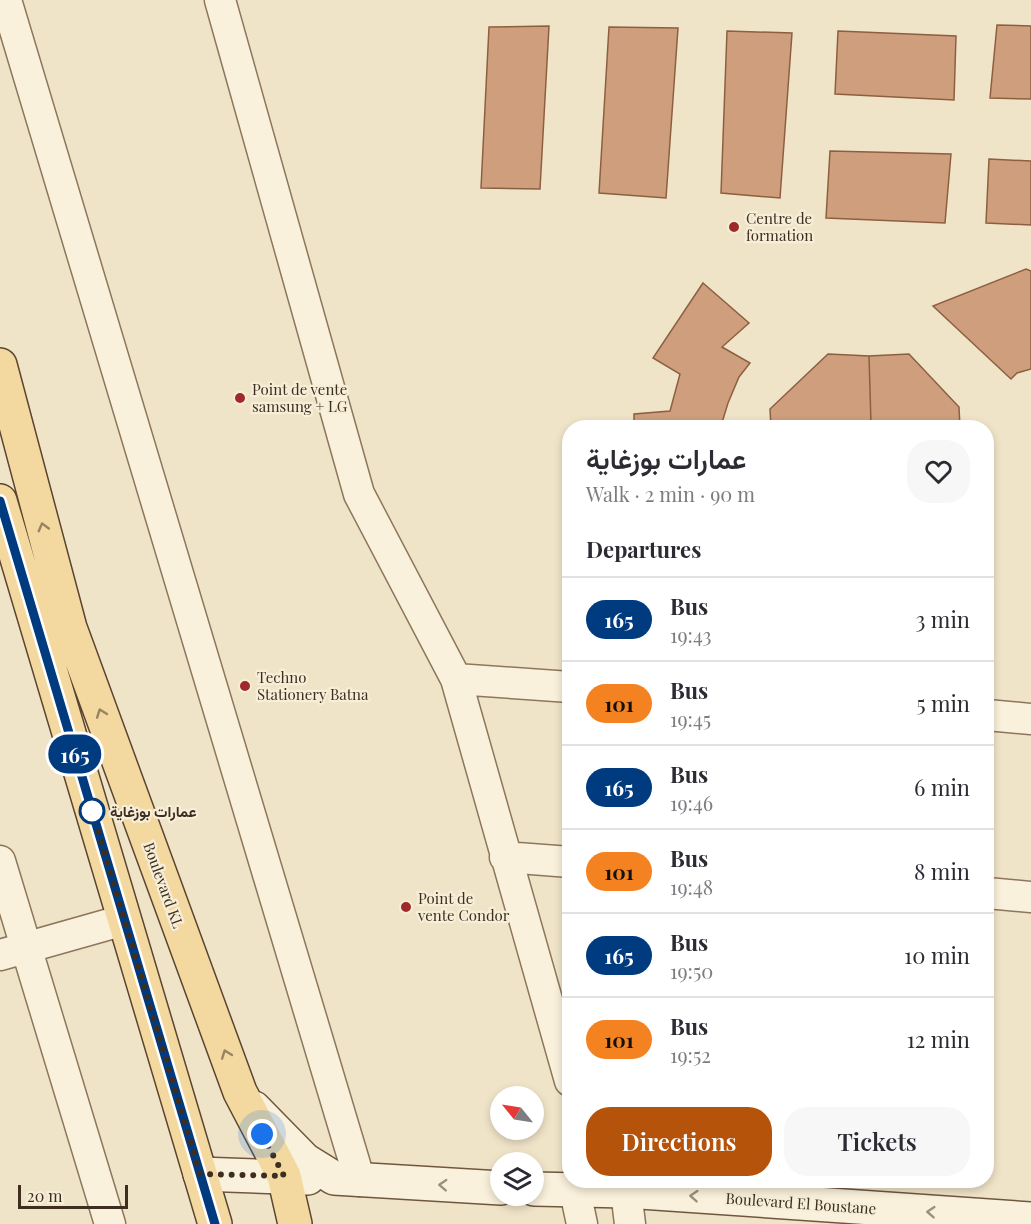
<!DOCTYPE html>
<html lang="en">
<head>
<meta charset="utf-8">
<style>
  :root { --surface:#fff; --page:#f7f7f7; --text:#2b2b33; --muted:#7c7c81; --line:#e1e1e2; --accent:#b45309 }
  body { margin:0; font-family:"Playfair Display",Vazirmatn,serif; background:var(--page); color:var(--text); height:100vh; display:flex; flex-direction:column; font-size:22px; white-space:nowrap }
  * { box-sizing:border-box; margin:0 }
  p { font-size:20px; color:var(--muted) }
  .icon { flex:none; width:33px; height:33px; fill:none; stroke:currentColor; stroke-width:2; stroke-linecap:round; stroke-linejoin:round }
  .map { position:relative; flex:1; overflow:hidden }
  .drawer { position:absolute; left:562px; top:420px; width:432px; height:768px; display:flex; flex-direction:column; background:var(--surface); border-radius:24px; box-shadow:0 3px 9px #0003 }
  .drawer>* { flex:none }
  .badge { padding:0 12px; border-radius:20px; font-size:21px; line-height:39px }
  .needle { width:39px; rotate:300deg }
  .tools { position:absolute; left:490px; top:1086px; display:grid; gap:12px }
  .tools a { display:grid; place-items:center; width:54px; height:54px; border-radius:50%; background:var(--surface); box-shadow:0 3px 9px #0003; font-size:30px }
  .scale { position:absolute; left:18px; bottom:15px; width:110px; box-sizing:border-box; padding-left:6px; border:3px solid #3d2e20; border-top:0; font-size:16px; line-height:21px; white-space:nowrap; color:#3d2e20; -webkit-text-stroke:4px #f7eed8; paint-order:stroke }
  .you { position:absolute; width:30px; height:30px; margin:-15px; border:4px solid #fff; border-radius:50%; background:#1a73e8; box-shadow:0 0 0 9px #1a73e833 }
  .map>.badge { position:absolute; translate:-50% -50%; box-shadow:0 0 0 3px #fff }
  h2 { padding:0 24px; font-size:22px; line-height:54px }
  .round { display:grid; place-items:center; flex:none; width:63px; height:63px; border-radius:24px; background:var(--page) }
  .head { display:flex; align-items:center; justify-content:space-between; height:102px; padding:0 24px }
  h1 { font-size:28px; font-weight:600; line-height:45px }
  .button { display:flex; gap:12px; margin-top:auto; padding:12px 24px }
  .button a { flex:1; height:69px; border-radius:24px; background:var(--accent); color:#fff; font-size:24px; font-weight:600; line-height:69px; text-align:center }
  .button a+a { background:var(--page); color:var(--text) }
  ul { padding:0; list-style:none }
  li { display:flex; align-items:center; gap:18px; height:84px; padding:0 24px; border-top:2px solid var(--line) }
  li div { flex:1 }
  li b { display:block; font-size:22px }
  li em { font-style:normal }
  li .badge { min-width:66px; font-weight:700; text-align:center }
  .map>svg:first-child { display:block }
  .building { fill:#cf9f7d; stroke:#8d5f41; stroke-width:1.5 }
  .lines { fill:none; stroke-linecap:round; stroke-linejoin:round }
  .minor-casing { stroke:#8d765c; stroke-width:33 }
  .secondary-casing { stroke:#6f573f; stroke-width:36 }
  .primary-casing { stroke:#5b4430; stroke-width:36 }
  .minor { stroke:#faf1dc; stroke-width:30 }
  .secondary { stroke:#faf1dc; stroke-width:33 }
  .primary { stroke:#f3d9a0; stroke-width:33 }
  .oneway { stroke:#988460 }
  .oneway2 { stroke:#9c907e }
  .line-casing { stroke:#fff; stroke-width:14 }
  .line { stroke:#003b80; stroke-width:9 }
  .walk { stroke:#3d2e20; stroke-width:6; stroke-dasharray:0 10.8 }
  .poi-dot { fill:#9e2a2b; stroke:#f7eed8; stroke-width:2 }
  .stop-dot { fill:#fff; stroke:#003b80; stroke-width:3 }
  .labels { text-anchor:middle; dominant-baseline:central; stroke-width:4.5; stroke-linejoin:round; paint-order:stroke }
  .poi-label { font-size:15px; fill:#3d2e20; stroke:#f7eed8; text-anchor:start }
  .stop-label { font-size:15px; font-weight:bold; fill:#3d2e20; stroke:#f7eed8; text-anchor:start }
  .street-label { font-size:15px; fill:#3d2e20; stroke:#f7eed8 }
</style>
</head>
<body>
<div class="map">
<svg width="1031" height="1224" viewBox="0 0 1031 1224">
  <rect width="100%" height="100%" fill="#f0e4c8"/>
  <!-- building -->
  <path class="building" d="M997,25L1031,26V99L990,98Z
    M549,26L540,189L481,188L489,27Z
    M609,27L678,28L666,198L599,193Z
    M727,31L792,33L780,198L721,193Z
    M838,31L956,36L954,100L835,94Z
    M830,151L951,154L945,223L826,218Z
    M989,159L1031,161V225L986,223Z
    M1026,269L1031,271V369L1017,373L1011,379L933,306Z
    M703,283L749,323L722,347L750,363L739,377L728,403L721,426L726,428H634V414L670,411L680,374L653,358Z
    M828,354L869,356L871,424L862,428H771L770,409Z
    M909,354L959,407L960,428H882L871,424L869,356Z"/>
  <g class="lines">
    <defs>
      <path id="minor" d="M6,0L360,1181
        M220,0L359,494L456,679L570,1081
        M456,679L570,687
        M987,715L1031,719
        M505,857L570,862
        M0,861L110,1224
        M987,893L1031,897
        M0,955L124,920
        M580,1180L575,1191L582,1224
        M616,1180L626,1191L630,1224"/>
      <path id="secondary" d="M254,1108L305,1160L334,1178L501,1188
        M200,1174L308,1178
        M534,1189L626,1191L1031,1219"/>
      <path id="primary" d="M0,365L70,628L240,1092L284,1176L295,1224
        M0,501L215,1224"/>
    </defs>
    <!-- minor casing -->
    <use href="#minor" class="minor-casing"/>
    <!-- secondary casing -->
    <use href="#secondary" class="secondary-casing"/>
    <!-- primary casing -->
    <use href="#primary" class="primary-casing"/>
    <!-- minor -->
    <use href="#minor" class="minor"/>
    <!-- secondary -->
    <use href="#secondary" class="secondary"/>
    <!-- primary -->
    <use href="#primary" class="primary"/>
  </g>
  <!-- one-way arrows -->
  <defs><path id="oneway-chevron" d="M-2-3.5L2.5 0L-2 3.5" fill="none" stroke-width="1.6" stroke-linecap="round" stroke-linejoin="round" transform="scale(1.5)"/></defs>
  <g class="oneway">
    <use href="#oneway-chevron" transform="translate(43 527) rotate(-105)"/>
    <use href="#oneway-chevron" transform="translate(101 713) rotate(-110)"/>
    <use href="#oneway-chevron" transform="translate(226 1054) rotate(-110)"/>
  </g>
  <g class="oneway2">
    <use href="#oneway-chevron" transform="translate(443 1185) rotate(-177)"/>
    <use href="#oneway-chevron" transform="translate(694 1196) rotate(-176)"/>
    <use href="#oneway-chevron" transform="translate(931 1212) rotate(-176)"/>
  </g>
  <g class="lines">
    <defs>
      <path id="line" d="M0,501L215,1224"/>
    </defs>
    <!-- line casing -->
    <use href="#line" class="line-casing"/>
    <!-- line -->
    <use href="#line" class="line"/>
    <!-- walk -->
    <path class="walk" d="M92,811L200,1174L284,1176L262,1134"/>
  </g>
  <!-- markers -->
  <g class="poi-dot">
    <circle cx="734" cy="227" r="6"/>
    <circle cx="240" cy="398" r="6"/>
    <circle cx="245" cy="686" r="6"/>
    <circle cx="406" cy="907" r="6"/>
  </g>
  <circle class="stop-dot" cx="92" cy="811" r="12"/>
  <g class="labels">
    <!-- poi labels -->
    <g class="poi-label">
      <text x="746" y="218">Centre de<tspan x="746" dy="17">formation</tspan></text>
      <text x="252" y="389">Point de vente<tspan x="252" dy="17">samsung + LG</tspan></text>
      <text x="257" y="677">Techno<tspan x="257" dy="17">Stationery Batna</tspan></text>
      <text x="418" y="898">Point de<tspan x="418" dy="17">vente Condor</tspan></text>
    </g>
    <!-- stop labels -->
    <g class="stop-label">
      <text x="110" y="811">عمارات بوزغاية</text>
    </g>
    <!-- street labels -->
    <g class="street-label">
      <text transform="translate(164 885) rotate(70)">Boulevard KL</text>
      <text transform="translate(801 1203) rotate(4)">Boulevard El Boustane</text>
    </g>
  </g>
</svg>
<div class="tools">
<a><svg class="needle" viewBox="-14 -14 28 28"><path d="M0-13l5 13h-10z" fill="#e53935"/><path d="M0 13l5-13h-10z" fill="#7c7c81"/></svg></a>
<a><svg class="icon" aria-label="layers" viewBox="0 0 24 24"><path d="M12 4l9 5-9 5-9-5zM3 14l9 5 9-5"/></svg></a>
</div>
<div class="scale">20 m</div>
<div class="you" style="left:262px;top:1134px"></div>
<b class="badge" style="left:75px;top:754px;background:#003b80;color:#fff">165</b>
<section class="drawer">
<div class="head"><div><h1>عمارات بوزغاية</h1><p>Walk · 2 min · 90 m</p></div><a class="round"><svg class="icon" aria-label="heart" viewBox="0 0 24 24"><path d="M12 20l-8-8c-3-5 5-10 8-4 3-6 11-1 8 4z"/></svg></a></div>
<h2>Departures</h2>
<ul>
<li><span class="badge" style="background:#003b80;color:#fff">165</span><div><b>Bus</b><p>19:43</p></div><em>3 min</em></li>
<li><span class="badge" style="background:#f58220;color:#111">101</span><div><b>Bus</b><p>19:45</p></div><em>5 min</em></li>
<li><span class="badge" style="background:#003b80;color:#fff">165</span><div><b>Bus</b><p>19:46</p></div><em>6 min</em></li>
<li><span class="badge" style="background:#f58220;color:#111">101</span><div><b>Bus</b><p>19:48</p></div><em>8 min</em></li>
<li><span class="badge" style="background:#003b80;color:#fff">165</span><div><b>Bus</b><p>19:50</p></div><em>10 min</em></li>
<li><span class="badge" style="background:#f58220;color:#111">101</span><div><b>Bus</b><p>19:52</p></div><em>12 min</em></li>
</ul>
<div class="button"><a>Directions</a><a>Tickets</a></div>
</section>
</div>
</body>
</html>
